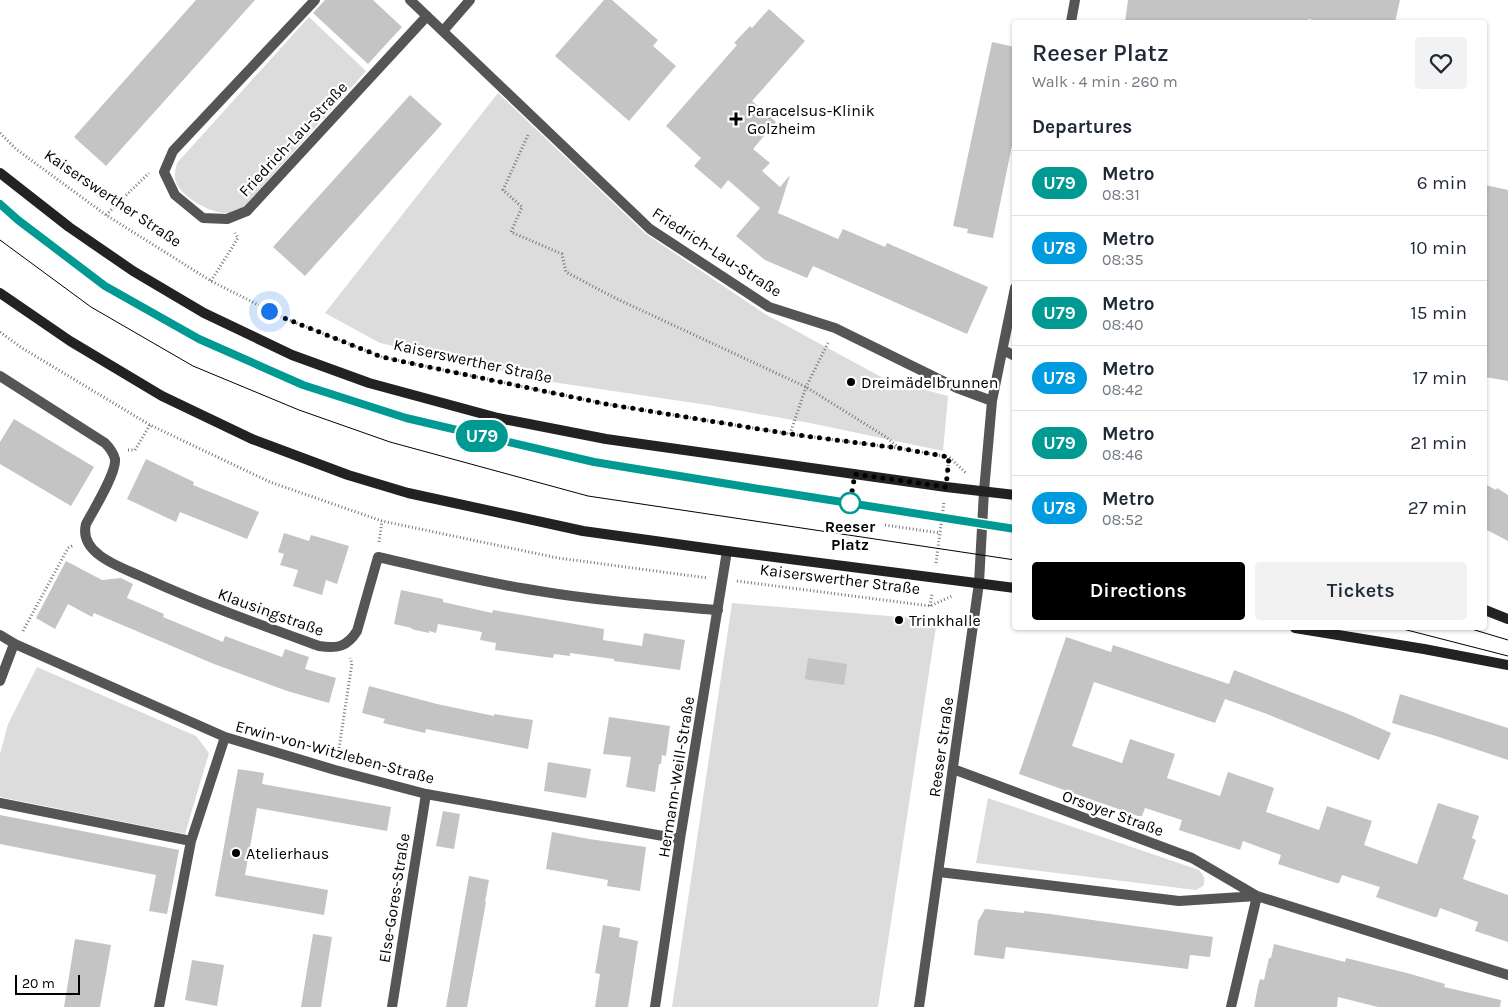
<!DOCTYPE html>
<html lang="en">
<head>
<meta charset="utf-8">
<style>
  :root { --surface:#fff; --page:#f2f2f3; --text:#1f2937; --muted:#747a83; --line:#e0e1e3; --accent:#000 }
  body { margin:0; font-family:Karla,sans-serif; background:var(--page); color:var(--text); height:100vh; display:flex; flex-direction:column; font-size:19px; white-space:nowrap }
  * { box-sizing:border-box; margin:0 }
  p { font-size:16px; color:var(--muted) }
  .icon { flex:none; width:28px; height:28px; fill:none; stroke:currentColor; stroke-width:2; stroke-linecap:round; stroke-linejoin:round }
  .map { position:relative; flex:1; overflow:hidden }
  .drawer { position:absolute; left:1012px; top:20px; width:475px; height:610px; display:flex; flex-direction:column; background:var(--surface); border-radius:5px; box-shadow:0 1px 4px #0004 }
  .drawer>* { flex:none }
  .badge { padding:0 10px; border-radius:16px; font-size:18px; line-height:32px }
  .scale { position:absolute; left:15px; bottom:12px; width:65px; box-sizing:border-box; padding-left:5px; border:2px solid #000; border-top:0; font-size:14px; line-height:18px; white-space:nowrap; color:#000; -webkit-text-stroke:4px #fff; paint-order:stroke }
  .you { position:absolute; width:25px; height:25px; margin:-12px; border:4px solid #fff; border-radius:50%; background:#1a73e8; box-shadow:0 0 0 8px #1a73e833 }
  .map>.badge { position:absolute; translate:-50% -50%; box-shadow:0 0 0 2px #fff }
  h2 { padding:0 20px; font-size:19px; line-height:45px }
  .round { display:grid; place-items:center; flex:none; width:52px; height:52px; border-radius:5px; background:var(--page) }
  .headline { display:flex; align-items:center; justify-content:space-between; height:85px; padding:0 20px }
  h1 { font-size:24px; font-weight:600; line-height:38px }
  .primary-button { display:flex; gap:10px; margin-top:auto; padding:10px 20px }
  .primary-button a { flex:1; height:58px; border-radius:5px; background:var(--accent); color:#fff; font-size:20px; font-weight:600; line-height:58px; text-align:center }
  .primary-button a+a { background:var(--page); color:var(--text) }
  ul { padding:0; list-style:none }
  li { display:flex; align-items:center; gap:15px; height:65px; padding:0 20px; border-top:1px solid var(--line) }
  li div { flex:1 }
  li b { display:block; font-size:19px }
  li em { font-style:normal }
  li .badge { min-width:55px; font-weight:700; text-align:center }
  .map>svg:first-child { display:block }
  .green { fill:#dcdcdc }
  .building { fill:#c4c4c4 }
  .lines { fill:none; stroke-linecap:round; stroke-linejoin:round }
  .path { stroke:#777; stroke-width:3; stroke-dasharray:1 2.5; stroke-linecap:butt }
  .lane { stroke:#555; stroke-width:10 }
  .street { stroke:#555; stroke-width:10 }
  .secondary { stroke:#222; stroke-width:10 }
  .tram { stroke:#000; stroke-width:1 }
  .line-casing { stroke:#fff; stroke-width:11 }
  .line { stroke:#009a93; stroke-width:8 }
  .walk { stroke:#000; stroke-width:5; stroke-dasharray:0 9 }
  .poi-dot { fill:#000; stroke:#fff; stroke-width:2 }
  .stop-dot { fill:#fff; stroke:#009a93; stroke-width:2.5 }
  .labels { text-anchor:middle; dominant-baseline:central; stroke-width:4.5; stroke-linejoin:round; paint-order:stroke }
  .poi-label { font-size:16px; fill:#000; stroke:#fff; text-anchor:start }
  .street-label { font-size:16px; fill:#000; stroke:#fff }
  .stop-label { font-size:16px; font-weight:bold; fill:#000; stroke:#fff }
</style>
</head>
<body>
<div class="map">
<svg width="1508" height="1007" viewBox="0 0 1508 1007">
  <rect width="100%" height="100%" fill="#fff"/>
  <!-- green -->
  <path class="green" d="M309,17L366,71L244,207C240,209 235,213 230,213C213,215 179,197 175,179C174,174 176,168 177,163Z
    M498,93L646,234L765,314L885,379L948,396L943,451L810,423L708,405L552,382L380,343L325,313Z
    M732,603L937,620L878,1007H672Z
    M37,667L196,736L209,753L185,834L0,797V754L8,724Z
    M988,798L1199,870C1204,876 1206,879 1203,886L1196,890L976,863Z"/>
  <!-- building -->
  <path class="building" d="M196,0H255L106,166L74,137Z
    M325,0H373L402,27L368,64L313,13Z
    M604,0H612L658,40L653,46L676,66L629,121L555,56Z
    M1128,0H1400L1395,22H1324L1308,19V22H1125Z
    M769,9L805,41L752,101L776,122L753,149L770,163L762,171L780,187L790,175L778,213L838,239L843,229L885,247L887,243L988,287L967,334L813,266L807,278L765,260L736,236L760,208L728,180L721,189L694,166L701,158L666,126L737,45L734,43L750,26L752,28Z
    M992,42L1015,47V131L993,238L967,233L968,229L953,226Z
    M410,95L442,124L305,276L273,247Z
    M1485,185L1508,190V381L1485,377Z
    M14,419L94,467L71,506L0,464V442Z
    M146,459L194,482L193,485L259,512L247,539L180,512L176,522L127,499Z
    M1485,484L1496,490L1497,488L1508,495V541L1485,529Z
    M284,533L309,541L311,535L349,546L337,584L326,580L322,595L293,586L298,570L280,565L284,554L278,552Z
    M66,561L102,580L121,578L133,584L127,598L164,614L163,617L223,642L225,636L282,657L285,649L309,657L305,669L336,678L329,703L287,691L214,664L94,613L92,617L68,604L55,629L36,618Z
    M401,590L443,599V602L492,613L493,610L604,629L603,640L642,646L644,633L685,640L680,670L614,661V659L570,653V656L554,654L553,658L495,650L496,643L480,640L482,632L438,624L436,633L429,631V633L411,629L412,628L394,624Z
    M1066,637L1111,652L1113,645L1229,684L1234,670L1348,714L1391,733L1379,760L1267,714L1225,699L1215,723L1094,682L1072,746L1122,763L1130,739L1175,754L1167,778L1220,796L1228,772L1274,788L1266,812L1319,830L1327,806L1372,821L1364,845L1417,864L1438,803L1479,816L1472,838L1476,840L1463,879L1508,895V942L1475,931L1478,922L1440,908L1437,917H1434L1376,897L1380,887L1342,875L1339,883H1336L1278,864L1281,855L1243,841L1240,850L1179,830L1182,820L1145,808L1142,816H1138L1019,774Z
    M808,658L847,664L844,685L805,679Z
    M369,686L437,704L494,716V714L533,720L528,749L426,729L425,733L383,723L385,719L362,713Z
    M1400,694L1508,728V760L1436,736L1392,723Z
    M609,717L670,726L666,756L662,755L661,764H659L655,792L626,787L631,757L603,754Z
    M548,762L591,769L586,798L544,791Z
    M238,769L264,773L262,784L391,807L387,831L257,808L245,875L328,890L324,915L215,896Z
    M443,811L460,814L454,849L436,846Z
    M0,815L179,850L167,914L149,911L156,875L0,844Z
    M552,832L589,839L646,847L640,891L607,886L608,880L546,869Z
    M469,876L489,880L485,902H486L467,1007H446Z
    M985,909L1024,913V911L1050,914L1213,937L1210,957L1190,955L1188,969L1006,947L1004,959L974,955L978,921Z
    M603,925L620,928L619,937L638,941L628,1007H595L600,974L595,973Z
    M313,934L332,937L321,1007H301Z
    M75,939L111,945L100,1007H64Z
    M1274,944L1345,962L1346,958L1407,973L1445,984L1444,987L1501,1000L1500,1007H1378L1338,997L1337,1007H1254L1258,986L1260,979L1264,980L1269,958H1271Z
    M192,960L224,965L217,1006L185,1000Z"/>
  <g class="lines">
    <!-- path -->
    <path class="path" d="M0,133L16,149L106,215L211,281L284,318L382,357L606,404L790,434L898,448L949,457L966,473
      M528,135L503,190L522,207L511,232L562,254L566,272L615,298L806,387L886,437L898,447
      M106,215L149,173
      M211,281L238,238L235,233
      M0,332L22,348L150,425L270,482L382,521L558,558L708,578
      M790,434L806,387L828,343
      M128,450H135L150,425
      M947,473L949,457
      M885,525L940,533
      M379,542L382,521
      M936,563L944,502
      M737,581L930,606L952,596
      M930,606L932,594
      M23,631L68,548L74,545
      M338,755L352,663L350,658"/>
    <!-- lane -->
    <path class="lane" d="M1003,350L1015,356"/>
    <!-- street -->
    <path class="street" d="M315,0L173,151L164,172L175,195L203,218L227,219L247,211L427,16
      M410,0L650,229L769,307L835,328L957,388L992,401
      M1071,22L1075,0
      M443,31L470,0
      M0,376L105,443C110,448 113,452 115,459C117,472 93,511 86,524C83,536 88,546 98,554C111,565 130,571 145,578C202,604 261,625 319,646C337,649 347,647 357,631L378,557C431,569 485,583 539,591C598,601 658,605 718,610
      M0,635L15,644L225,737L335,770L426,794L680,839
      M0,681L14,644
      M953,769L1192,858L1257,896L1508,975
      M0,803L191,841
      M939,872L1179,901L1257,896
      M159,1007L191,841L225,737
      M392,1007L426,794
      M655,1007L680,839L727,551
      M919,1007L979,583L984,491L992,401L1015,288
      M1231,1007L1257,896"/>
    <!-- secondary -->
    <path class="secondary" d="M0,173L69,227L133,271L204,313L292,355L369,383L498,418L606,439L946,487L1015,495
      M0,293L70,341L162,396L252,439L348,475L408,493L583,531L727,551L1015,588
      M1485,610L1508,619
      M1295,628L1424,649L1508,665"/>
    <!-- tram -->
    <path class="tram" d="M0,204L18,220L105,286L199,339L303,385L406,418L593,462L1015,529
      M0,240L91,307L193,366L299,410L390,442L588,496L1015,560
      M1399,628L1508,656
      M1468,628L1508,640"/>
  </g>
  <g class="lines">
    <defs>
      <path id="line" d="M0,204L18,220L105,286L199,339L303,385L406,418L594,462L753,488L1015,529"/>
    </defs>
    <!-- line casing -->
    <use href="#line" class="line-casing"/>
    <!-- line -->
    <use href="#line" class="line"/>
    <!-- walk -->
    <path class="walk" d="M269,311L284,318L382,357L419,365L606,404L790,434L898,448L949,457L946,487L855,474L850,503"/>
  </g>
  <!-- markers -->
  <g class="poi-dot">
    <path d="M733.5 111.5h5v5h5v5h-5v5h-5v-5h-5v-5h5z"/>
    <circle cx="851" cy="382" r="5"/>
    <circle cx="899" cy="620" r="5"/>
    <circle cx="236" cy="853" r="5"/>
  </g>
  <circle class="stop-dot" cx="850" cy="503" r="10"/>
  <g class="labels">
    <!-- poi labels -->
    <g class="poi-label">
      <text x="747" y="110">Paracelsus-Klinik<tspan x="747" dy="18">Golzheim</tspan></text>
      <text x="861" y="382">Dreimädelbrunnen</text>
      <text x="909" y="620">Trinkhalle</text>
      <text x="246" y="853">Atelierhaus</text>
    </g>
    <!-- street labels -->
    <g class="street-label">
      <text transform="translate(293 139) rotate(-47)">Friedrich-Lau-Straße</text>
      <text transform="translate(113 198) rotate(34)">Kaiserswerther Straße</text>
      <text transform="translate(717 252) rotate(33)">Friedrich-Lau-Straße</text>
      <text transform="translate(473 361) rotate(12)">Kaiserswerther Straße</text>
      <text transform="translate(840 579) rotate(7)">Kaiserswerther Straße</text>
      <text transform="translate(271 612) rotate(20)">Klausingstraße</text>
      <text transform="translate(941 747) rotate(-82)">Reeser Straße</text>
      <text transform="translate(335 752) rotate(15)">Erwin-von-Witzleben-Straße</text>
      <text transform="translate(676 777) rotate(-81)">Hermann-Weill-Straße</text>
      <text transform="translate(1113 813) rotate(20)">Orsoyer Straße</text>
      <text transform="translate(394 898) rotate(-81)">Else-Gores-Straße</text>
    </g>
    <!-- stop labels -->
    <g class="stop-label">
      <text x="850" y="526">Reeser<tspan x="850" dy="18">Platz</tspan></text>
    </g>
  </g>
</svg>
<div class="scale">20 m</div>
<div class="you" style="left:269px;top:311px"></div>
<b class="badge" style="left:482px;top:436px;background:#009a93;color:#fff">U79</b>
<section class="drawer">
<div class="headline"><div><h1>Reeser Platz</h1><p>Walk · 4 min · 260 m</p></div><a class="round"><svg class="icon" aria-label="heart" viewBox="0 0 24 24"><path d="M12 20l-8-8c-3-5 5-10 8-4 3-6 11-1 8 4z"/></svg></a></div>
<h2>Departures</h2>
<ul>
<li><span class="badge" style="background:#009a93;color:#fff">U79</span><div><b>Metro</b><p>08:31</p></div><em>6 min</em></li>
<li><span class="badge" style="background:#009adf;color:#fff">U78</span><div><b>Metro</b><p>08:35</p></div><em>10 min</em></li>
<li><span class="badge" style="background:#009a93;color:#fff">U79</span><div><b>Metro</b><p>08:40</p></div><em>15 min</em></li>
<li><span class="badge" style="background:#009adf;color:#fff">U78</span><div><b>Metro</b><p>08:42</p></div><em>17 min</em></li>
<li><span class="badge" style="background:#009a93;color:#fff">U79</span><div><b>Metro</b><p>08:46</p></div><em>21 min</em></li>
<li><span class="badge" style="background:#009adf;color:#fff">U78</span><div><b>Metro</b><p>08:52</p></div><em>27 min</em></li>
</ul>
<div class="primary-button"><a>Directions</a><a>Tickets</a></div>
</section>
</div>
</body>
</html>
